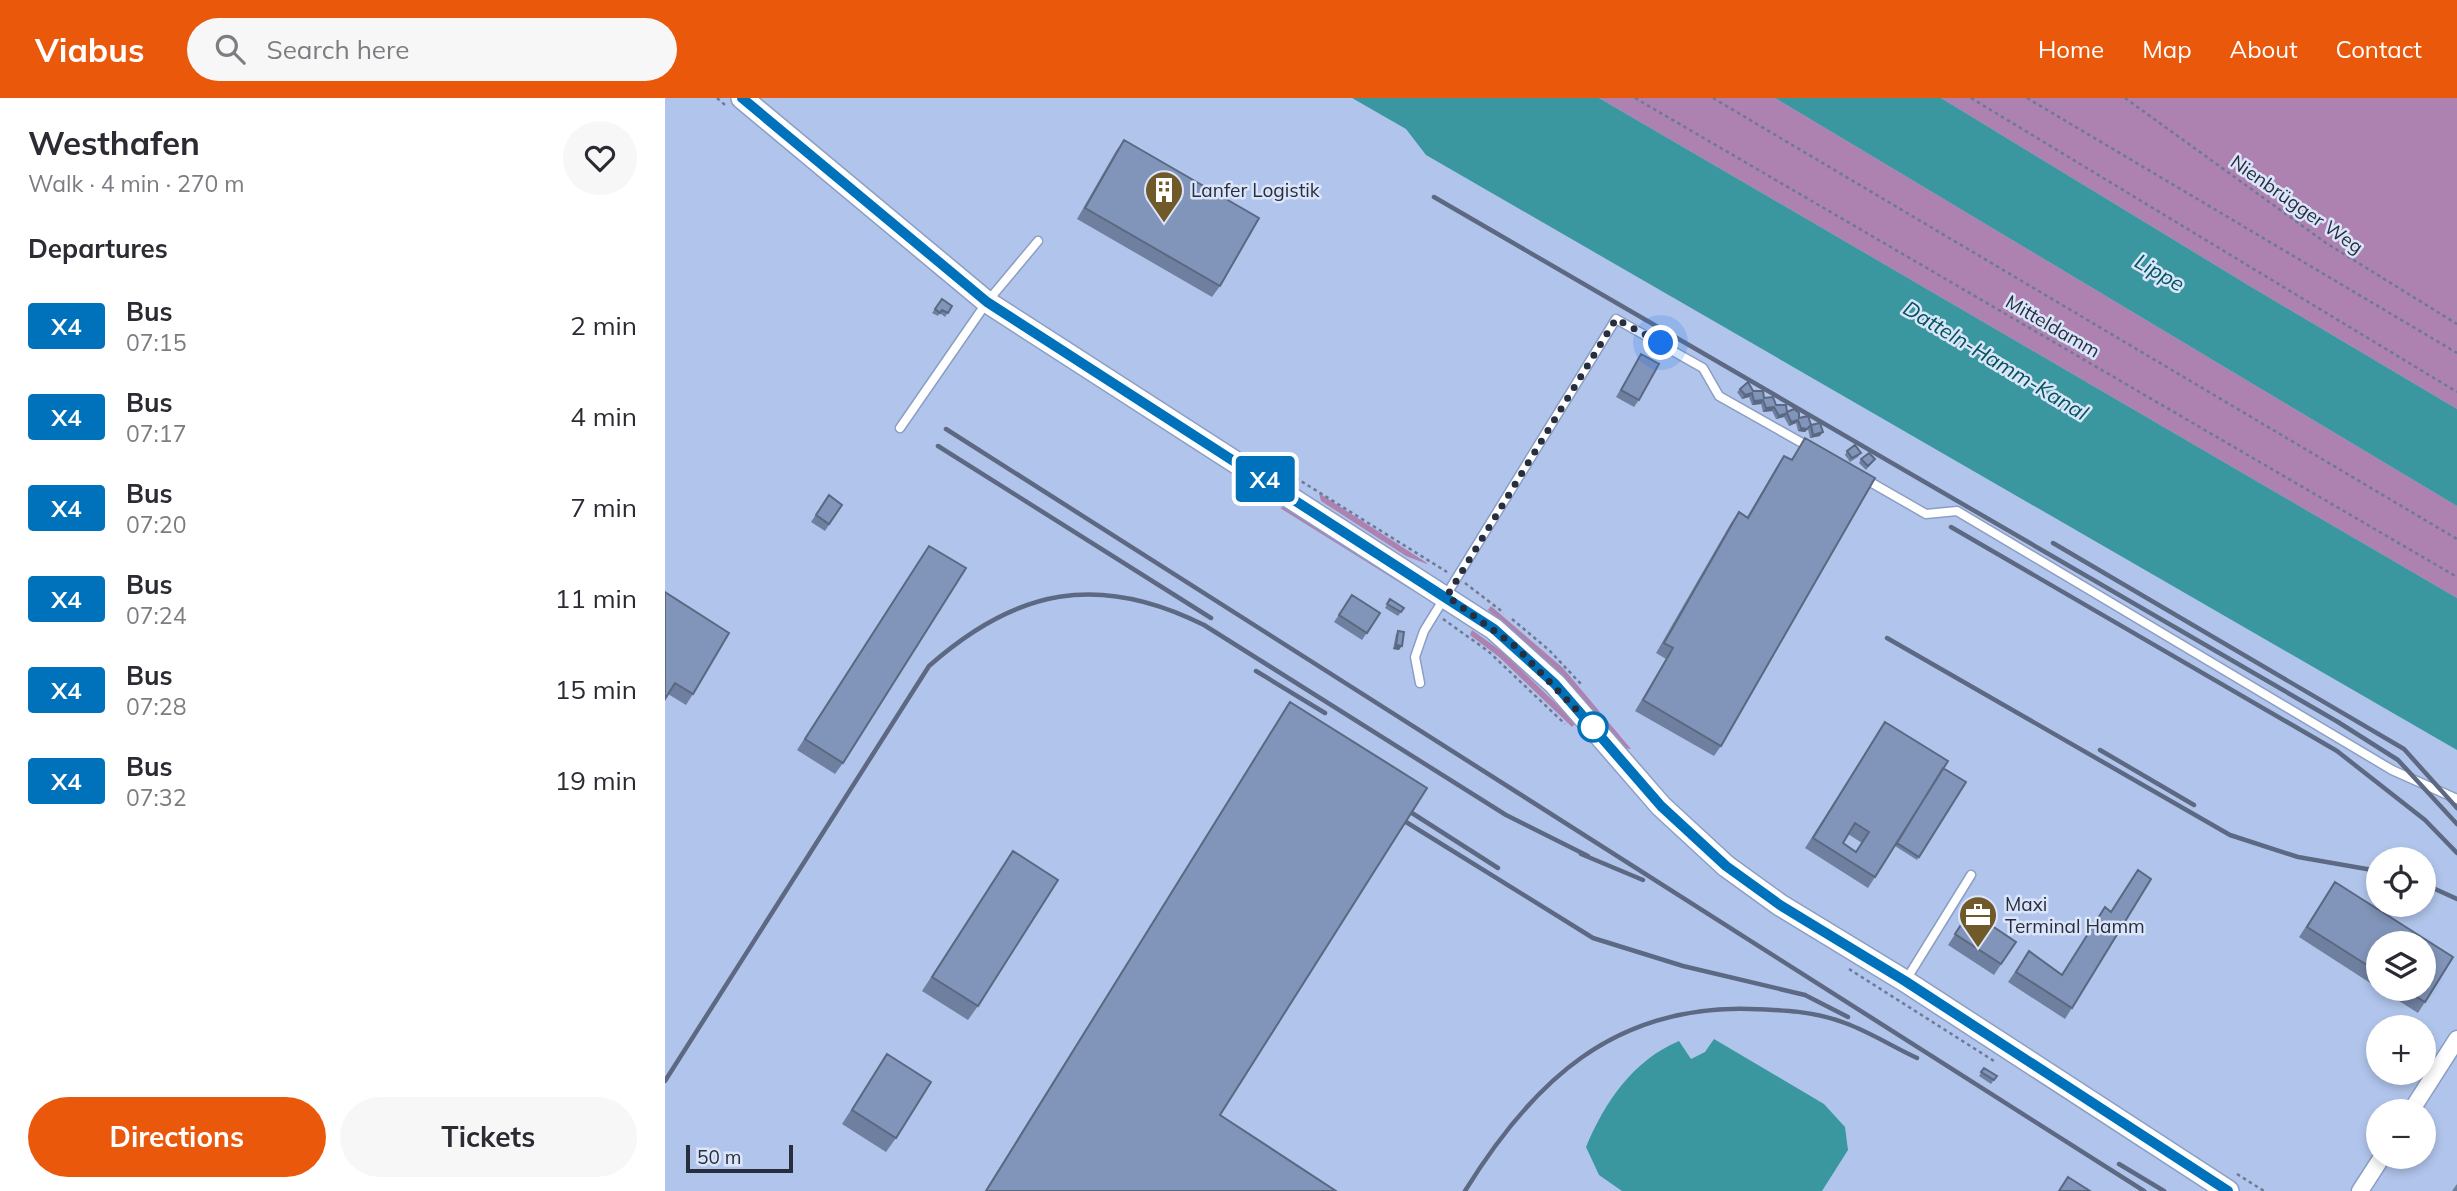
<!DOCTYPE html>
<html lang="en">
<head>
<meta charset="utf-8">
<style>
  :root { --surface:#fff; --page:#f7f7f7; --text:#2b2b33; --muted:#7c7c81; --accent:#ea580c }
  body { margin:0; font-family:Mulish,sans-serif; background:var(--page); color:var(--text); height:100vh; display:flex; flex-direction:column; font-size:26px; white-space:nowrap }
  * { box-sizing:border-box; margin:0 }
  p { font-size:23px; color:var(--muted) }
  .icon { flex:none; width:38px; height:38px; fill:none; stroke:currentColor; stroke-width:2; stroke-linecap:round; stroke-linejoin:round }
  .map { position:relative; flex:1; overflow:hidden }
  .details { display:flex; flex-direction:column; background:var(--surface); width:665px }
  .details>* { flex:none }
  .badge { padding:0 14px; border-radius:5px; font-size:24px; line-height:46px }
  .controls { position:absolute; left:1701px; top:749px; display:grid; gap:14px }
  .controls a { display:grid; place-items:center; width:70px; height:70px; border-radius:50%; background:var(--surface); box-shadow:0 4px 10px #0003; font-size:35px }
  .scale { position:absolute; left:21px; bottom:18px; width:107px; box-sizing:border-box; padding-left:7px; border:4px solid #272e3e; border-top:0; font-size:19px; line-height:24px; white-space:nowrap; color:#272e3e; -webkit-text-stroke:5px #dbe5fa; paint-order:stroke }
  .you { position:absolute; width:35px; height:35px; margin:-18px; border:5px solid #fff; border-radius:50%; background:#1a73e8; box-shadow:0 0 0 10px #1a73e833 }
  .map>.badge { position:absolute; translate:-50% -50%; box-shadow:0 0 0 4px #fff }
  h2 { padding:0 28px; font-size:26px; line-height:63px }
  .round { display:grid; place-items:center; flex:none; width:74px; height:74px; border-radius:37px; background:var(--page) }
  .overview { display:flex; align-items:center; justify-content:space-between; height:119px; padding:0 28px }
  h1 { font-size:33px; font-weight:700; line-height:52px }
  .button { display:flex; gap:14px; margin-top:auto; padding:14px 28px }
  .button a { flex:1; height:80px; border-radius:42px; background:var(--accent); color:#fff; font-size:28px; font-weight:700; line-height:80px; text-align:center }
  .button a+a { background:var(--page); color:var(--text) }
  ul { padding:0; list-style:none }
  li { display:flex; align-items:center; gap:21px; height:91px; padding:0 28px }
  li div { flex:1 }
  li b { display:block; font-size:26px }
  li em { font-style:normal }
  li .badge { min-width:77px; font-weight:700; text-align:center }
  header { display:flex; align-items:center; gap:42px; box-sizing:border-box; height:98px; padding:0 35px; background:var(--accent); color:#fff }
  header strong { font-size:33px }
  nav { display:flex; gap:38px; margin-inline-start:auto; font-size:24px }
  .search { width:490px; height:63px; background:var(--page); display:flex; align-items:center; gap:18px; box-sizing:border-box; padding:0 24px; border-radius:38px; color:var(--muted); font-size:26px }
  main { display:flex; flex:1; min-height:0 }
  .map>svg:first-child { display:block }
  .green { fill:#ad82b0 }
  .water { fill:#3a969f }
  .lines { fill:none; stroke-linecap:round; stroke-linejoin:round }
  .service-casing { stroke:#8b9ec4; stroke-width:11 }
  .minor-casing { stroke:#8b9ec4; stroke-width:19 }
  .tertiary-casing { stroke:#8b9ec4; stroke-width:24 }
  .path { stroke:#6c7a95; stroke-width:2.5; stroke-dasharray:3.5 3.5; stroke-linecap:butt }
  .service { stroke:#fff; stroke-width:8 }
  .minor { stroke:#fff; stroke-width:16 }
  .tertiary { stroke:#fff; stroke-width:21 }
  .rail { stroke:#5d6982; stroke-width:4.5 }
  .wall { fill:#6f7f9f; fill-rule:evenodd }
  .shaded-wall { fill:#5a6882 }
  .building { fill:#8194b9; stroke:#5a6882; stroke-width:2; fill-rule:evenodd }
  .line-casing { stroke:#fff; stroke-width:16 }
  .line { stroke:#0072bc; stroke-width:10 }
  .walk { stroke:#272e3e; stroke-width:7; stroke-dasharray:0 12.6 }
  .stop-dot { fill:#fff; stroke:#0072bc; stroke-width:3.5 }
  .labels { text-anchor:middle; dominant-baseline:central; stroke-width:5; stroke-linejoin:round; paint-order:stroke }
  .poi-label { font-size:19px; fill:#272e3e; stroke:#dbe5fa; text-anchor:start }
  .street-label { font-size:19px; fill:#272e3e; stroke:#dbe5fa }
  .water-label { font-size:21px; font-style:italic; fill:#00545a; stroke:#dbe5fa }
</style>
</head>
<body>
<header>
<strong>Viabus</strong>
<div class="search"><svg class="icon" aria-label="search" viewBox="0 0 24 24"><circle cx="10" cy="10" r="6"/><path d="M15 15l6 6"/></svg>Search here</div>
<nav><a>Home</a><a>Map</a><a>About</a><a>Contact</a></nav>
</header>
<main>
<section class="details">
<div class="overview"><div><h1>Westhafen</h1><p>Walk · 4 min · 270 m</p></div><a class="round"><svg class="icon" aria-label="heart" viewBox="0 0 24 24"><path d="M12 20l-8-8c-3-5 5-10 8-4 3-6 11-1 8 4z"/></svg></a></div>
<h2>Departures</h2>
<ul>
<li><span class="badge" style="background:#0072bc;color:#fff">X4</span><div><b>Bus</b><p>07:15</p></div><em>2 min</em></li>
<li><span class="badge" style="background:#0072bc;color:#fff">X4</span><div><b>Bus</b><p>07:17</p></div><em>4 min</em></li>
<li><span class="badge" style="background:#0072bc;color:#fff">X4</span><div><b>Bus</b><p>07:20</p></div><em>7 min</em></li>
<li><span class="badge" style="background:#0072bc;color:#fff">X4</span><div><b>Bus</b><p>07:24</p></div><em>11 min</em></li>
<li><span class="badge" style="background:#0072bc;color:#fff">X4</span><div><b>Bus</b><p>07:28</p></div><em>15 min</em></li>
<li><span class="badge" style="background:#0072bc;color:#fff">X4</span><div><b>Bus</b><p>07:32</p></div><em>19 min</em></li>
</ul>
<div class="button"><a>Directions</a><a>Tickets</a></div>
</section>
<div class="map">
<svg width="1792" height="1093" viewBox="0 0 1792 1093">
  <rect width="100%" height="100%" fill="#b1c5ec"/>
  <!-- green -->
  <path class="green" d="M934,0H1110L1792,408V500Z
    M1276,0H1792V311L1583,187Z
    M654,395L762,465V466L741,458L656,403Z
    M623,408L740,484L745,491L615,410Z
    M826,508L898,570L966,651L957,650L893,574L823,512Z
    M807,532L839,555L911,625L907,629L834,559L805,537Z"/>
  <!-- water -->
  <path class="water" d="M687,0H934L1792,500V652L761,57L741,31Z
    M1110,0H1276L1583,187L1792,311V408Z
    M1049,941L1159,1006L1180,1029L1183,1052L1157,1093H957L934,1077L921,1049C940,1004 967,963 1014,943L1026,961L1040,954Z"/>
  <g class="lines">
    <defs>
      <path id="service" d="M235,330L322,204L373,143
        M1200,381L1261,416L1292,413L1727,672L1792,701
        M755,585L750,559L759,533L951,221L1038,270L1054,298L1146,350
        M1241,882L1306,777"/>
      <path id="minor" d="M1746,1013L1792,941
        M1695,1093L1717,1059"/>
      <path id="tertiary" d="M77,0L322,204L829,531L890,586L996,708L1061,768L1115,807L1240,883L1563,1093"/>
    </defs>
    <!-- service casing -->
    <use href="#service" class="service-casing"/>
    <!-- minor casing -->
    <use href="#minor" class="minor-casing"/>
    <!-- tertiary casing -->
    <use href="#tertiary" class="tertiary-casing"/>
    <!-- path -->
    <path class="path" d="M52,0L60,7
      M970,0L1792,479
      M1048,0L1792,441
      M1306,0L1792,294
      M1362,0L1792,255
      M1460,0L1661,145L1792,226
      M607,365L782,474
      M800,485L839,515
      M778,521L823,553L900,626
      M847,521L884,552L916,586
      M1184,871L1329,963
      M1572,1076L1599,1093"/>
    <!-- service -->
    <use href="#service" class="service"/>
    <!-- minor -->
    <use href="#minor" class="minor"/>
    <!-- tertiary -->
    <use href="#tertiary" class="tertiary"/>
    <!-- rail -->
    <path class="rail" d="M769,99L1673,624L1733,662L1792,726
      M281,331C681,583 1079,840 1479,1093
      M273,348L546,520
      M1286,429L1672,653L1760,722L1792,755
      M1388,445L1739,651L1792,710
      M1222,540L1565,737L1633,759L1713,773
      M591,573L660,615
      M1435,652L1529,707
      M747,715L833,770
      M741,724L928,840L1018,868L1140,897L1183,919
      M916,756L978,782
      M1759,786L1792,801
      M0,983L264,568C351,491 433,474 539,527L841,717L923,758
      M1454,1066L1499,1093
      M800,1093C868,983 949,907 1085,911C1118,912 1149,913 1180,925C1205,934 1228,949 1252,960"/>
  </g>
  <!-- wall -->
  <path class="wall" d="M459,42L555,188L547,199L412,121L451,53Z
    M277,201L287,208L280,219L275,215L273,218L267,215Z
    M976,256L974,302L969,309L951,299Z
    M1075,291L1088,293L1134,320L1144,330L1140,334L1133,333L1131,325L1124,328L1119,319L1111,321L1107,313L1098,314L1096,306L1087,307L1084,299L1077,301L1072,294Z
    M1146,327L1155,338L1145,340L1143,331Z
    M1140,340L1056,648L1049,658L970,613L1001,561L991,555L1066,425L1074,414L1082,419L1112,368L1119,358L1126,362Z
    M1182,353L1196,355L1193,359L1185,364L1180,357Z
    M1196,361H1210L1201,372L1194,365Z
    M164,397L177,407L160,433L146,424Z
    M257,458L178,665L170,676L132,652Z
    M0,494L28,596L21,607L3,596Z
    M687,497L715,515L697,542L669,524Z
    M725,501L739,510L733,518L720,510Z
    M733,533L734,552L728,551L731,536Z
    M625,604L555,1017L671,1093H320Z
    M1220,624L1278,670L1301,684L1252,762L1230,748L1203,790L1140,750ZM1183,736L1197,745L1191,754L1178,745Z
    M348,753L313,908L303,922L257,893Z
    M1670,784L1788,859L1753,915L1715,891H1759V845H1713V890L1634,839Z
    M1440,809L1407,910L1400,921L1343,884L1364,853L1397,876Z
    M1305,813L1351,844L1329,877L1283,847Z
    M222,956L231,1040L221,1054L177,1026Z
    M1319,970L1332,978L1326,986L1314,978Z
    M1792,1086V1093H1787Z"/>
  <!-- shaded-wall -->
  <path class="shaded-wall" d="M1087,295L1084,299L1077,301L1080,297Z
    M1098,302L1096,306L1087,307L1089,303Z
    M1109,309L1107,313L1098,314L1101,310Z
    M1122,315L1119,319L1111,321L1114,318Z
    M1133,322L1131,325L1124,328L1126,324Z
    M1146,327L1140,334L1133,333L1136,330Z
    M1158,334L1155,338L1145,340L1148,337Z
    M731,547L737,548L734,552L728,551Z"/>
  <!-- building -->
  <path class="building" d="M459,42L594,120L555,188L420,110Z
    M277,201L287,208L283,215L277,212L275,215L270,211Z
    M976,256L994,266L974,302L956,292Z
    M1083,284L1088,293H1098L1099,300L1108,299L1111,307H1121L1122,314L1129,311L1134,315V320L1143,318L1146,327L1142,331L1136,330L1133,322L1126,324L1122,315L1114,318L1109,309L1101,310L1098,302L1089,303L1087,295L1080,297L1075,291Z
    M1155,325L1158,334L1148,337L1146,327Z
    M1140,340L1210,380L1056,648L978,602L1008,550L999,545L1074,414L1083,420L1119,358L1127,362Z
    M1190,347L1196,355L1187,360L1182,353Z
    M1204,355L1210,361L1203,368L1196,361Z
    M164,397L177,407L164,426L151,417Z
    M264,448L301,470L178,665L140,641Z
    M0,494L64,535L28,596L10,585L0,601Z
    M687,497L715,515L702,535L674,517Z
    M725,501L739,510L736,514L722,506Z
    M733,533L739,534L737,548L731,547Z
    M625,604L762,690L555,1017L671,1093H321Z
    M1220,624L1283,663L1210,779L1148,740ZM1190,725L1204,734L1191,754L1178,745Z
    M1278,670L1301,684L1254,759L1232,745Z
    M348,753L393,782L313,908L267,879Z
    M1473,772L1486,781L1407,910L1351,874L1364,853L1397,877L1440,809L1446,814Z
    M1670,784L1788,859L1760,904L1739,891H1759V845H1713V874L1642,829Z
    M1305,813L1351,844L1336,866L1290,836Z
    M222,956L266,984L231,1040L187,1012Z
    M1319,970L1332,978L1329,982L1316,974Z
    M1403,1079L1425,1093H1394Z"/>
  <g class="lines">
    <defs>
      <path id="line" d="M77,0L322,204L829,531L890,586L996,708L1061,768L1115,807L1240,883L1563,1093"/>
    </defs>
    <!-- line casing -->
    <use href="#line" class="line-casing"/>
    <!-- line -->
    <use href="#line" class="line"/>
    <!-- walk -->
    <path class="walk" d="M928,629L851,549L782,498L951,221L996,245"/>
  </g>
  <!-- icons -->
  <defs>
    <symbol id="building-pin" viewBox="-11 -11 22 30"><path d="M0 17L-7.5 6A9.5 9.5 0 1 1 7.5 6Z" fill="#715a2a" stroke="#dbe5fa"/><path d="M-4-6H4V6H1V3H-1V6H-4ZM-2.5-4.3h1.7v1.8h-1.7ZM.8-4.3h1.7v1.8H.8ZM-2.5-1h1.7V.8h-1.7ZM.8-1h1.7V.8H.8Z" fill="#fff"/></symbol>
    <symbol id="office-pin" viewBox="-11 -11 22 30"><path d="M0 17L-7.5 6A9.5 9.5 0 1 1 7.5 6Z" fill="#715a2a" stroke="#dbe5fa"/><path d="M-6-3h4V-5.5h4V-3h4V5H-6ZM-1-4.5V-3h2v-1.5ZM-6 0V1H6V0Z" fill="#fff"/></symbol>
  </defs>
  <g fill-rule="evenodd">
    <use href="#building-pin" x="477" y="70" width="44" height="60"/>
    <use href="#office-pin" x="1291" y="795" width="44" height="60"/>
  </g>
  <!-- markers -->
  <circle class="stop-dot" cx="928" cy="629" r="14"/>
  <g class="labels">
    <!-- poi labels -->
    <g class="poi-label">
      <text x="526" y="92">Lanfer Logistik</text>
      <text x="1340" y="806">Maxi<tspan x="1340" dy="22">Terminal Hamm</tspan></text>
    </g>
    <!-- street labels -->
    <g class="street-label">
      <text transform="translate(1632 106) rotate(35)">Nienbrügger Weg</text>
      <text transform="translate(1388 228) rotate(30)">Mitteldamm</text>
    </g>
    <!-- water labels -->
    <g class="water-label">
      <text transform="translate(1495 174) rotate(30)">Lippe</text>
      <text transform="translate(1331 262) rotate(31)">Datteln-Hamm-Kanal</text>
    </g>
  </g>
</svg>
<div class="controls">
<a><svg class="icon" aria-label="locate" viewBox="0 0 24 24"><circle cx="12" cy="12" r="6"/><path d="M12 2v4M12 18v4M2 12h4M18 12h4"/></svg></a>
<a><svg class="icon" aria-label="layers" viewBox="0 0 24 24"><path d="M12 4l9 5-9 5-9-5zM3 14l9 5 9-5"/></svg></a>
<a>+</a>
<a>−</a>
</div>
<div class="scale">50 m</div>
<div class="you" style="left:996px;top:245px"></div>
<b class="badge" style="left:600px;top:381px;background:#0072bc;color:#fff">X4</b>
</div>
</main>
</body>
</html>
